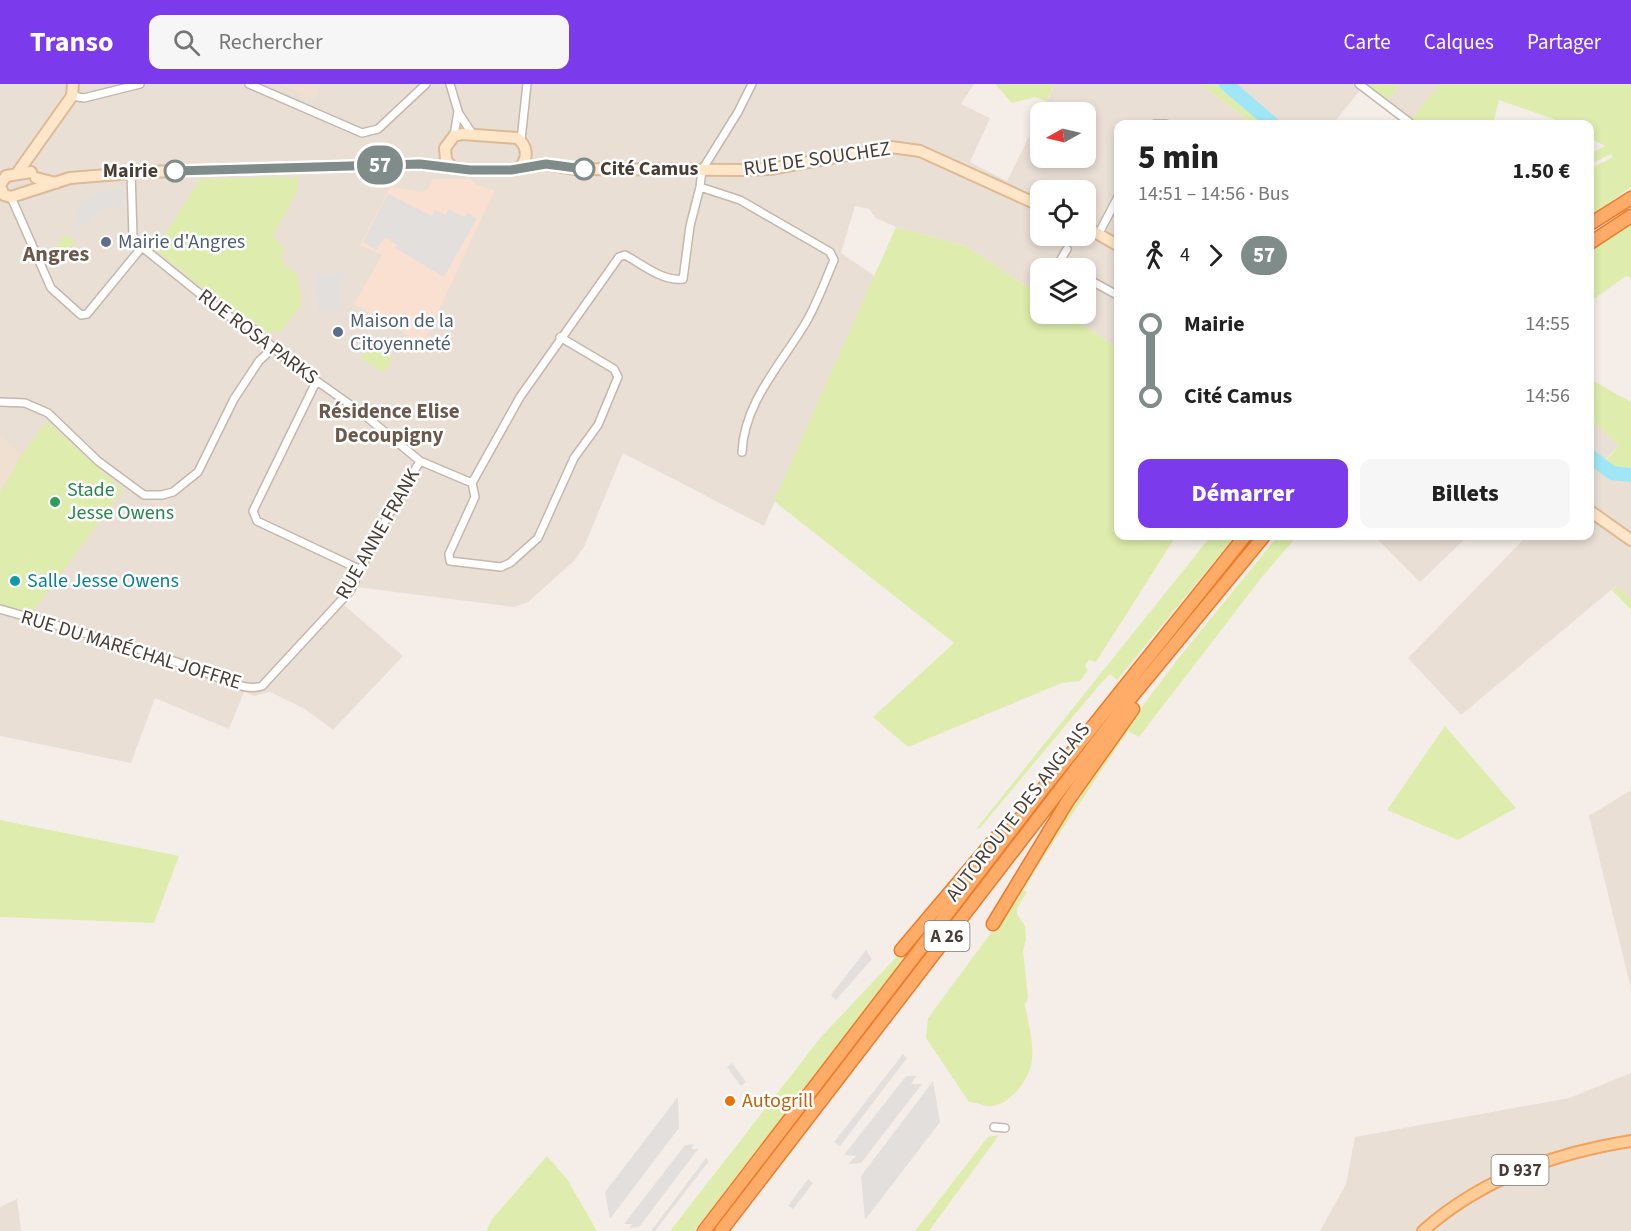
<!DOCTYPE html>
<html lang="fr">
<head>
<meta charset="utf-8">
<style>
  :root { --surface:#fff; --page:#f6f6f6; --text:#222; --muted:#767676; --accent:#7c3aed }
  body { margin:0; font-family:"Source Sans 3",sans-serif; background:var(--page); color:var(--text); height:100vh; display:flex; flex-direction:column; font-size:22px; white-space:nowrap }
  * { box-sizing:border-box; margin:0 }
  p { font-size:20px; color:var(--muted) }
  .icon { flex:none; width:33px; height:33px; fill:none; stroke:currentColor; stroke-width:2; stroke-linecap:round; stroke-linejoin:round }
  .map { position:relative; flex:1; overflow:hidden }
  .drawer { position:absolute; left:1114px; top:36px; width:480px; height:420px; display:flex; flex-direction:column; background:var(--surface); border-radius:12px; box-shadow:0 3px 9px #0003 }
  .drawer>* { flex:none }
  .badge { padding:0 12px; border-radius:20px; font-size:21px; line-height:39px }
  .needle { width:39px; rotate:262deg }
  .tools { position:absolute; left:1030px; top:18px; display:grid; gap:12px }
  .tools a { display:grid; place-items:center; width:66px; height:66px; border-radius:12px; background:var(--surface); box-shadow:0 3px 9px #0003; font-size:30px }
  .map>.badge { position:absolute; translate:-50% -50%; box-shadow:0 0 0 3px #fff }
  .legs { display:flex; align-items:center; gap:9px; height:66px; padding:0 24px; font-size:20px }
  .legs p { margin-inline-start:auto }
  .head { display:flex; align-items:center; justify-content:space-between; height:102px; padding:0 24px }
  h1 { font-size:33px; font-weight:800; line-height:45px }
  .cta { display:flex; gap:12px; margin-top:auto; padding:12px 24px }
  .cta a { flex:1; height:69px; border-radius:12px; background:var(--accent); color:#fff; font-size:24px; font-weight:800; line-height:69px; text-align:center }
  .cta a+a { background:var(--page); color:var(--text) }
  ul { padding:0 24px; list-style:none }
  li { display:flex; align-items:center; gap:21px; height:72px; font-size:22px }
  li i { display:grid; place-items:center; width:9px; height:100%; margin:0 8px; background:currentColor }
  li i::after { content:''; width:15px; height:15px; margin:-8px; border:4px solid; border-radius:50%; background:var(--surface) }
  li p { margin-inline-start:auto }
  li:first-child i { background:linear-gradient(#0000 50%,currentColor 0) }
  li:last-child i { background:linear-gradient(currentColor 50%,#0000 0) }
  header { display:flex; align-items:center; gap:36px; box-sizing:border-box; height:84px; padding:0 30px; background:var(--accent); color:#fff }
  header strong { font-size:28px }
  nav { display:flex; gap:33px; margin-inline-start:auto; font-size:21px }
  .search { width:420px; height:54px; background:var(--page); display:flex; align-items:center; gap:15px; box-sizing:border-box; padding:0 21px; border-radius:12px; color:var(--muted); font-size:22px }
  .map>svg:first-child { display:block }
  .residential { fill:#eadfd5; fill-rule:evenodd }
  .commercial { fill:#f9e0d1 }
  .education { fill:#f0e0d1 }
  .green { fill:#deedad }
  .parking { fill:#e3dfdd }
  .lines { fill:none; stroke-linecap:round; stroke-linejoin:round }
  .river { stroke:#9fe6f7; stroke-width:14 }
  .minor-casing { stroke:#c5b7ac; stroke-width:10 }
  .secondary-casing { stroke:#ddba96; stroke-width:14 }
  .primary-casing { stroke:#efa35c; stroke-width:14 }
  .motorway-casing { stroke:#ec7b2c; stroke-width:15 }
  .minor { stroke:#fff; stroke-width:7 }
  .secondary { stroke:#ffe6c8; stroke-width:10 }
  .primary { stroke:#ffcb97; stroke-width:10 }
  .motorway { stroke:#ffac69; stroke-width:12 }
  .line-1-casing { stroke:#fff; stroke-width:14 }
  .line-1 { stroke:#808c89; stroke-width:9 }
  .stop-1-dot { fill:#fff; stroke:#808c89; stroke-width:3 }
  .service-dot { fill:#5c6f8a; stroke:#fff; stroke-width:2 }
  .leisure-dot { fill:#2e9e5b; stroke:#fff; stroke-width:2 }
  .culture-dot { fill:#0f9aa8; stroke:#fff; stroke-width:2 }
  .food-dot { fill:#e8710a; stroke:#fff; stroke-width:2 }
  .labels { text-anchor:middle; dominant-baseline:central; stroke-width:5; stroke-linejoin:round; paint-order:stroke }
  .shield { fill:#fff; stroke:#807772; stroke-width:1.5 }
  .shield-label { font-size:18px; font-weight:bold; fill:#4a3d36 }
  .street-label { font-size:20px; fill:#4a3d36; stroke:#fff }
  .stop-label { font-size:20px; font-weight:bold; fill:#4a3d36; stroke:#fff; text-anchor:start }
  .service-label { font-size:20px; fill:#4e5e75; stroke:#fff; text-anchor:start }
  .leisure-label { font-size:20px; fill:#27864d; stroke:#fff; text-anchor:start }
  .culture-label { font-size:20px; fill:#0d838f; stroke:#fff; text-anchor:start }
  .food-label { font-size:20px; fill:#c56008; stroke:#fff; text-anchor:start }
  .neighbourhood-label { font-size:21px; font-weight:bold; fill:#6d584c; stroke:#fff }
  .quarter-label { font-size:22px; font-weight:bold; fill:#6d584c; stroke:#fff }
</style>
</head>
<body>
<header>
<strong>Transo</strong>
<div class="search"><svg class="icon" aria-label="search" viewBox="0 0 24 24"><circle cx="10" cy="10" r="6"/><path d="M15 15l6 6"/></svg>Rechercher</div>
<nav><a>Carte</a><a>Calques</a><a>Partager</a></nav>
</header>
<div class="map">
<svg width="1631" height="1147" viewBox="0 0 1631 1147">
  <rect width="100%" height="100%" fill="#f5eee8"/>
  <!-- residential -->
  <path class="residential" d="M0,0H974L961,20L990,34L970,78L1007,97L1055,0H1200L1253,40H1119V265L1067,230H1086V184H1041V212L966,162L896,143L876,134L869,125L855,122L841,169L875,192L764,442L623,369L584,463L574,477L528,518L514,523L356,503L344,521L403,572L333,646L305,625L270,608L254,612L244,608L229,645L155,614L131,679L0,652ZM1041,28H1086V74H1041ZM1041,106H1086V152H1041Z
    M1230,0H1353L1361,5L1333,40H1276L1248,13Z
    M1400,0H1440L1441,1L1410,37L1387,17Z
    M1590,335L1619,361L1604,377L1612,389L1631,391V516L1616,502L1461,631L1408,574L1527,452H1590Z
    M1374,452H1468L1420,498Z
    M1631,706V905L1589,732Z
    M1631,989V1147H1320L1346,1100L1355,1053L1569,1014Z
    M17,1115L21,1147H0V1123Z"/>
  <!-- commercial -->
  <path class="commercial" d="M433,95H471L477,101L495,106L423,260L354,220L382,171L360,161L390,103L422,108L428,105Z"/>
  <!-- education -->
  <path class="education" d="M280,0H320L314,15Z
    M0,352L22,370L0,409Z"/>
  <!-- green -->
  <path class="green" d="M995,0H1055L1046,17L1035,13L1012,19Z
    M1200,0H1230L1248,13L1276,40H1253Z
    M1365,0H1400L1387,17Z
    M1440,0H1631V103L1590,132V85L1613,73L1611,70L1590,80V70L1605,62L1590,54V40H1567L1499,16L1493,40H1415L1410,37Z
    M298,92L297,108L273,152L284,165L282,174L285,182L297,190L302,221L279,249L274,245L270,250L248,233L229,225L155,166L200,95L285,93L290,95Z
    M1631,140V194L1626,192L1590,218V167Z
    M896,143L966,162L1041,212V230H1067L1119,265V452H1176L1096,578L1089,576L1085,582L1088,586L1080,597L1062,599L908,663L873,633L954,559L774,417Z
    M65,150L75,157L55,185L45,178Z
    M371,258L393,274L384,289L361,273Z
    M1590,295L1631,318V391L1617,390L1602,381L1619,361L1590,335Z
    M47,337L123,406L31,530L0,522V409L22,370Z
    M1211,452H1235L1117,596L1110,590L1101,599L980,744L976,745Z
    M1278,452H1297L1262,493L1139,653L1128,647L1037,783L1024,806L1027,808L1017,824V830L1025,842L1026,855L1023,868L1028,913L1025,921C1028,938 1034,959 1032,976C1030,995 1011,1020 992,1022C984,1023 977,1018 969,1018L926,954L928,934L996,842L1063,734L1123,648L1177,576Z
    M1617,502L1631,516V526L1612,506Z
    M1445,642L1516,724L1458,756L1387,726Z
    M0,736L179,772L154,839L0,833Z
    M918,850L922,853L694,1147H670L821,953Z
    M999,1051L929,1147H915L988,1053Z
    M547,1072L567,1095L597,1147H486L492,1135Z"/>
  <!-- parking -->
  <path class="parking" d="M123,105V123L105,124L94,131V138L76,142V131L83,116L97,108Z
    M388,110L432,132L435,126L446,131L449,125L464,133L468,129L477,134L444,193L395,164L397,161L385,153L376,166L363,158Z
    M345,189V194L340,202L343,226L319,230L315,190Z
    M866,866L872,875L836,916L831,911Z
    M903,970L907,974L840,1062L834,1058Z
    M732,979L746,998L741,1002L727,983Z
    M906,992H916L911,1000H922L861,1079L848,1080L856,1072L844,1071Z
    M933,997L940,1038L865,1136L861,1092Z
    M678,1013L679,1044L610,1135L605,1108Z
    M694,1060L691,1065H698L639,1143L630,1144L632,1140H624L685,1061Z
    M706,1074L709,1077L655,1147H651Z
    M808,1095L813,1099L793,1125L788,1122Z"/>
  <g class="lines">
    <!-- river -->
    <path class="river" d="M1226,0L1273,40
      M1590,372L1612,389L1631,391"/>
    <defs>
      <path id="minor" d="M249,0L362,49L378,45L426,0
        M450,0L458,27L454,52
        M1359,0L1409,38
        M72,12L84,14L140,0
        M458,28L473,51
        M1155,40H1166
        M521,56L527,0
        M131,88L133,152L142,163L225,230L253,245L287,276L362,329L420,377L472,399
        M11,113L51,204L81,231L87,230L142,163
        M1099,149L1119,111
        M1056,184L1067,165
        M1086,194L1119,212
        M316,298L253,427L257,437L361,486
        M0,318L25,319L48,329L98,377L144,411H162L173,408L198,388L234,315L259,277L273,264
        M742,368C744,319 781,280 805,240C817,220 825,197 834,176L830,168L740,116L700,103L702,86L738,28L752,0
        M472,399L475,413L449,470L450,477L501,483L510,479L538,454L574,374L598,341L618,293L614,285L560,253
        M472,399L520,313L619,173L625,171C642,180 663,198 683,195L690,142L700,103
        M0,525C69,545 138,563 204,588C221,594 244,608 262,602L350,507L381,444L420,377
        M994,1043L1005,1044"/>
      <path id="secondary" d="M452,83L446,76L445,64L454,52L462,50L517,54C527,61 529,74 520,83
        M18,88L72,12L73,0
        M36,94L56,99
        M0,101L6,92L31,88
        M0,102L4,111L11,113L70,94L144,88L420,80L470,86H511L546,80L575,85L740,86L770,85L891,63L920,67L1041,122
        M1086,143L1119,162
        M1590,427L1631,456"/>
      <path id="primary" d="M1423,1147C1482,1094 1555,1069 1631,1057"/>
      <path id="motorway" d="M1590,140L1631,114
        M1590,159L1631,132
        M993,840L1067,718L1133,625
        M901,866L999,750
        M704,1147L1042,706L1245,452
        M721,1147L1129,616L1264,452"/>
    </defs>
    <!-- minor casing -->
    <use href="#minor" class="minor-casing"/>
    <!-- secondary casing -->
    <use href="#secondary" class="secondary-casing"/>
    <!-- primary casing -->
    <use href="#primary" class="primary-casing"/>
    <!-- motorway casing -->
    <use href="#motorway" class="motorway-casing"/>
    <!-- minor -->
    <use href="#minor" class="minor"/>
    <!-- secondary -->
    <use href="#secondary" class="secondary"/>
    <!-- primary -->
    <use href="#primary" class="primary"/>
    <!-- motorway -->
    <use href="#motorway" class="motorway"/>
  </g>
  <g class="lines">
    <defs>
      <path id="line-1" d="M175,87L420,80L470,86H511L546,80L584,85"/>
    </defs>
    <!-- line-1 casing -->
    <use href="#line-1" class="line-1-casing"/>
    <!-- line-1 -->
    <use href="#line-1" class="line-1"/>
  </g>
  <!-- markers -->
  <g class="stop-1-dot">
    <circle cx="584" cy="85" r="10"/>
    <circle cx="175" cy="87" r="10"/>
  </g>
  <g class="service-dot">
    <circle cx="106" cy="158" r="6"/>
    <circle cx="338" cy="248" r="6"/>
  </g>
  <circle class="leisure-dot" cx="55" cy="418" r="6"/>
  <circle class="culture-dot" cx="15" cy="497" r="6"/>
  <circle class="food-dot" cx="730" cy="1017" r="6"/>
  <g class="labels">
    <!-- shield labels -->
    <g class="shield">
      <rect x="924.5" y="837" width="45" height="30" rx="4.5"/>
      <rect x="1491.5" y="1071" width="57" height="30" rx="4.5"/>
    </g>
    <g class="shield-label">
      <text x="947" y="852">A 26</text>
      <text x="1520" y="1086">D 937</text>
    </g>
    <!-- street labels -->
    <g class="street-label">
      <text transform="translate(817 75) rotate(-8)">RUE DE SOUCHEZ</text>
      <text transform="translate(258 253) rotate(37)">RUE ROSA PARKS</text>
      <text transform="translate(378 450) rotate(-60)">RUE ANNE FRANK</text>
      <text transform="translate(131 566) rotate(17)">RUE DU MARÉCHAL JOFFRE</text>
      <text transform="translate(1018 728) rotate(-52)">AUTOROUTE DES ANGLAIS</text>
    </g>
    <!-- stop labels -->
    <g class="stop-label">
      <text x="600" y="85">Cité Camus</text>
      <text x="158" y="87" text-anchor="end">Mairie</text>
    </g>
    <!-- service labels -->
    <g class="service-label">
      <text x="118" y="158">Mairie d'Angres</text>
      <text x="350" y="237">Maison de la<tspan x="350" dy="23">Citoyenneté</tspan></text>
    </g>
    <!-- leisure labels -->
    <g class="leisure-label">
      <text x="67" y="406">Stade<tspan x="67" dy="23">Jesse Owens</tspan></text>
    </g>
    <!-- culture labels -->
    <g class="culture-label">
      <text x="27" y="497">Salle Jesse Owens</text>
    </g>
    <!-- food labels -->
    <g class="food-label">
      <text x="742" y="1017">Autogrill</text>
    </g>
    <!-- neighbourhood labels -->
    <g class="neighbourhood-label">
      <text x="389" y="327">Résidence Elise<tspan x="389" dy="24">Decoupigny</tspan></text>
    </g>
    <!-- quarter labels -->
    <g class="quarter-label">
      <text x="56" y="170">Angres</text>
    </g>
  </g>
</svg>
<div class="tools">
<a><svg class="needle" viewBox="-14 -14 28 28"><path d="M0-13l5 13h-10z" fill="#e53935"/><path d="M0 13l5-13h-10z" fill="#767676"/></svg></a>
<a><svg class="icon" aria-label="locate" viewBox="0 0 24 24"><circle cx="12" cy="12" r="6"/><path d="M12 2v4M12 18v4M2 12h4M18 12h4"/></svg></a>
<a><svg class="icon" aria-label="layers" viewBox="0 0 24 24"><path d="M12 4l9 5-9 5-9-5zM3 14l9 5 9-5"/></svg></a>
</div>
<b class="badge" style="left:380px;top:81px;background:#808c89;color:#fff">57</b>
<section class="drawer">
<div class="head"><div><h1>5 min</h1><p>14:51 – 14:56 · Bus</p></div><b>1.50 €</b></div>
<div class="legs"><svg class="icon" aria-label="walk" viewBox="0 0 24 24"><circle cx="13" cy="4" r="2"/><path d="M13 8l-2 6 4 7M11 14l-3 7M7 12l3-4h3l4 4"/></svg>4<svg class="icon" aria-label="forward" viewBox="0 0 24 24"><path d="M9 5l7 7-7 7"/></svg><b class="badge" style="background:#808c89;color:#fff">57</b></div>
<ul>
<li><i style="color:#808c89"></i><b>Mairie</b><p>14:55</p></li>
<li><i style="color:#808c89"></i><b>Cité Camus</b><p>14:56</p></li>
</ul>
<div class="cta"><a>Démarrer</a><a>Billets</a></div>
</section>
</div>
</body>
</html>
